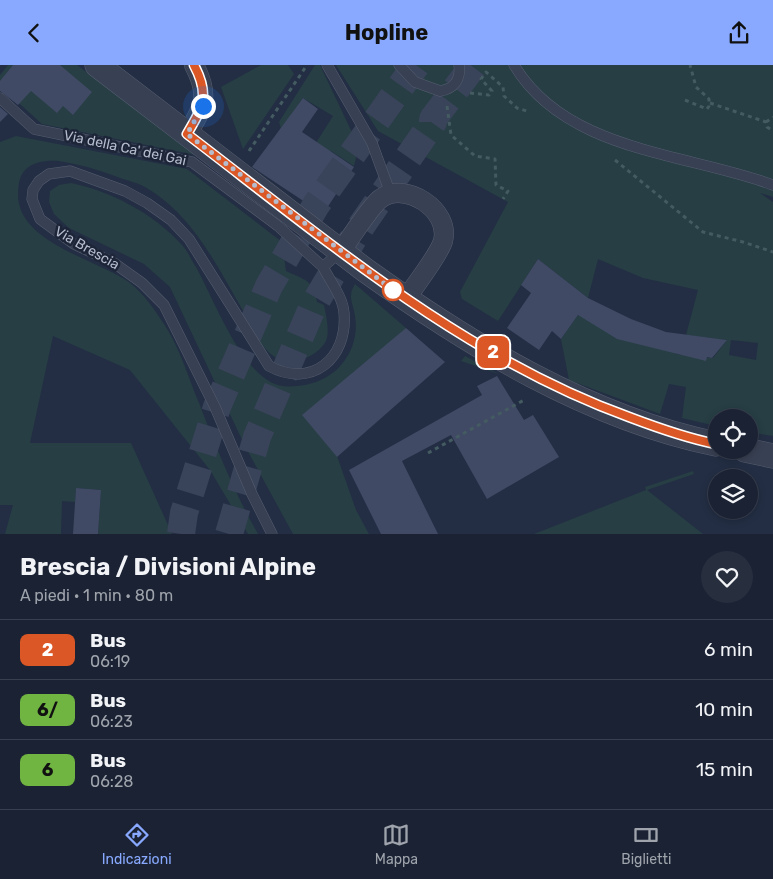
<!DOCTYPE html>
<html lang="it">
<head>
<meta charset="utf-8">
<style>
  :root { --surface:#1a2233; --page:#272f3f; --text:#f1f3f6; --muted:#9fa4ac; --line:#383f4e; --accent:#88a9ff }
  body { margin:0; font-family:Rubik,sans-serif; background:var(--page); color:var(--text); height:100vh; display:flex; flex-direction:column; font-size:19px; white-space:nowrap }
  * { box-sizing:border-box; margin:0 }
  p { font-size:16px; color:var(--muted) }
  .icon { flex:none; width:28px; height:28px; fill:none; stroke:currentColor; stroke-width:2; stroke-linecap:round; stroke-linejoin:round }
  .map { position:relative; height:469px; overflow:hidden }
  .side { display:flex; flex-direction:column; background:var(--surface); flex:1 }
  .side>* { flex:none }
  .badge { padding:0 10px; border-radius:8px; font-size:18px; line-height:32px }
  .fabs { position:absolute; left:708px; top:344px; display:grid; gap:10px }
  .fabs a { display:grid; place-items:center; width:50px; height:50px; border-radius:50%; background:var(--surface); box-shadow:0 2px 8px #0003,0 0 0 1px var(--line); font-size:25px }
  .you { position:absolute; width:25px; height:25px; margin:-12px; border:4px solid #fff; border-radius:50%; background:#1a73e8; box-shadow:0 0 0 8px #1a73e833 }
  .map>.badge { position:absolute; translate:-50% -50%; box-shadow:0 0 0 2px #fff }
  .round { display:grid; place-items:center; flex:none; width:52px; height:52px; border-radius:26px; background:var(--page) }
  .overview { display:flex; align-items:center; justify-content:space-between; height:85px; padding:0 20px }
  h1 { font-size:24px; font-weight:700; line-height:38px }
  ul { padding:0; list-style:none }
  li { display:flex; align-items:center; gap:15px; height:60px; padding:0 20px; border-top:1px solid var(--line) }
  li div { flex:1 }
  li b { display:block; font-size:19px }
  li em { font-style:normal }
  li .badge { min-width:55px; font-weight:700; text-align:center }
  header { display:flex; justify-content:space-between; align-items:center; height:65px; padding:0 20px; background:var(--accent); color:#111; font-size:22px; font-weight:700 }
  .tab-bar { display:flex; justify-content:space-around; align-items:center; height:70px; border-top:1px solid var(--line); background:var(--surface); font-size:14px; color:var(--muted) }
  .tab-bar a { display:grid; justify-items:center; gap:2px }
  .tab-bar .current { color:var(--accent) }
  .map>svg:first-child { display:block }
  .green { fill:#263e44; fill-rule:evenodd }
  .building { fill:#404a64 }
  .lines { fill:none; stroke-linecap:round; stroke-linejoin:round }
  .trunk-tunnel { stroke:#394359; stroke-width:28; stroke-dasharray:28 14; stroke-linecap:butt }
  .service-casing { stroke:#565e70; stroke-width:11 }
  .minor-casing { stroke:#565e70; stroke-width:20 }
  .tertiary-casing { stroke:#565e70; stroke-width:25 }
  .path { stroke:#445b61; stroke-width:3; stroke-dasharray:4 4; stroke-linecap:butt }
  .service { stroke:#384053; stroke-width:10 }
  .minor { stroke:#384053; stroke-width:19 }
  .tertiary { stroke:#384053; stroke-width:24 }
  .line-casing { stroke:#fff; stroke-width:11 }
  .line { stroke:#db5826; stroke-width:8 }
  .walk { stroke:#b5bccd; stroke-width:5; stroke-dasharray:0 9 }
  .stop-dot { fill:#fff; stroke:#db5826; stroke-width:2.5 }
  .labels { text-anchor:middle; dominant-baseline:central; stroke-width:5; stroke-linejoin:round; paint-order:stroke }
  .street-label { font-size:14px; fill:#b5bccd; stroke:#1d2538 }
</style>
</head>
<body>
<header><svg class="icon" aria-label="back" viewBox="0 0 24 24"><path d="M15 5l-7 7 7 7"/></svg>Hopline<svg class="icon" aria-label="share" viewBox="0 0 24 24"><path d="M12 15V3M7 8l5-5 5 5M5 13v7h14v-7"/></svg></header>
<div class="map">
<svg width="773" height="469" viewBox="0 0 773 469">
  <rect width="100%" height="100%" fill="#232e44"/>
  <!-- green -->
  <path class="green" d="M8,0H77L196,90L42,59L0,21V10Z
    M261,0H288L294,9L243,84L221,22Z
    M315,0H320L357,78L358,85L354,101L331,86L300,133L292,116L333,51L303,33L281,64L279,57Z
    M336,0H773V132L760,128L773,137V371L749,367V352H716V361L682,353L686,322L669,319L660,349L569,315L561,274L578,250L677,289L713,293L727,275L686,270L698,225L643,213L598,194L588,233L538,194L498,256L462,234L460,227L508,137L378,66ZM731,275L758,278L756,295L729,290Z
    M16,71L187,104L282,177L286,206C305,215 314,215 317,237L324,240C326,250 330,266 326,276C317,293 291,301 275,292C260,283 250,259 242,244C216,199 192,149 145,122C136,117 125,115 115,111C97,104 78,99 59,96C47,95 34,96 25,105C19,111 18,122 18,130C18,178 99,195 130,218C144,229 154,244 164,259C180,283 188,312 199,338C216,382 234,427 258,469H248L210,405L130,305L53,271L30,378H131L172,469H98L101,425L76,423L75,437L62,436L61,469H5L13,440H0V77Z
    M71,118C111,126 154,149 182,180C188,186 191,195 196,202C214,235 237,297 269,316C279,323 294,322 305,320C319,317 332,311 341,300C353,287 358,268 355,251C353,237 347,232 355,219L406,263L337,391L356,445L369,469H293L245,381L170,222L144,199L69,163L54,149L49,137L50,126L59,120Z
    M465,291L499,309L461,296Z
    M693,406L694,409L647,425L703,469H534L646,425L645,422Z"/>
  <!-- building -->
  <path class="building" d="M13,0H60L92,27L73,50L63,41L57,48L31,26L18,40L0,26V16Z
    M303,33L318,44L302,67L354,102L323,149L252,102Z
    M0,42L8,49L0,57Z
    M538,194L588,233L631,254L666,267L727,275L712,293L707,292L706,296L617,274L578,250L561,274L552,266L539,285L507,263L531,228L521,220Z
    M406,263L445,297L337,392L302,350Z
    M497,311L524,355L533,350L559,392L487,434L451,370L402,396L438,469H381L349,405L482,330L477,321Z
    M76,423L101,425L98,469H73Z"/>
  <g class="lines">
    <!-- trunk-tunnel -->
    <path class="trunk-tunnel" d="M181,469L184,448L217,342L269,221L316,140L416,0
      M229,469L257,372L313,241L357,167L433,57V54L474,0"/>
    <defs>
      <path id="service" d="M327,0L372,78L391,130
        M399,0L415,17L440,26C454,24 461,14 459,0
        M514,0C566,87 687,88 773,120
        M0,33L34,64L192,97L278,161L323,202L341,186
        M272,469L252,429L215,342L164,240L142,218L114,198L74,179L40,154L32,134L33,125L39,116L49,109L70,106L125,126L147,138L171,155L189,174L269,301C311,324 348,294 344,248C343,232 330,216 323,202"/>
      <path id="minor" d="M187,69C204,42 210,30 194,0
        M341,186C350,174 369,143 380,134C405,115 451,145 443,176C439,190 415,220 406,234"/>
      <path id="tertiary" d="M97,0L365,205C470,280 589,353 716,379
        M745,385L773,391"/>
    </defs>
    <!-- service casing -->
    <use href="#service" class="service-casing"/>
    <!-- minor casing -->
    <use href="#minor" class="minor-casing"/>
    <!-- tertiary casing -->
    <use href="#tertiary" class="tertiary-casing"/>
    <!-- path -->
    <path class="path" d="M470,28L489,30L492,26L481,14L486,7L503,22L504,31L517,43L530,47
      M685,35L707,44L709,41V34L696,22L690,0
      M710,38L766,57L767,62L773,66
      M447,41L451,70L475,91L495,94L496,120L508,126L503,134
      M766,57L773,52
      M249,86L307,0
      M615,95L703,167L743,177L773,187
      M428,388L526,334"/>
    <!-- service -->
    <use href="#service" class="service"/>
    <!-- minor -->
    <use href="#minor" class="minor"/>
    <!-- tertiary -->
    <use href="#tertiary" class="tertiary"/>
  </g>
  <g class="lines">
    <defs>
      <path id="line" d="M194,0C210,30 203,42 187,69C326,175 463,292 629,352C658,363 686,373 716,379"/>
    </defs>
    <!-- line casing -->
    <use href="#line" class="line-casing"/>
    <!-- line -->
    <use href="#line" class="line"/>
    <!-- walk -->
    <path class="walk" d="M203,41L187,69L393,225"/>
  </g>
  <!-- markers -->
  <circle class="stop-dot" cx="393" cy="225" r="10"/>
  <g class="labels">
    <!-- street labels -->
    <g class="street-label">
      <text transform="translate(125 83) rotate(12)">Via della Ca' dei Gai</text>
      <text transform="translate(87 183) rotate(30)">Via Brescia</text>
    </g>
  </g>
</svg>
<div class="fabs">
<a><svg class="icon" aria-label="locate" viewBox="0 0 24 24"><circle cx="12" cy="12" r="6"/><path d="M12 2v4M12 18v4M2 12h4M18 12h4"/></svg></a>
<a><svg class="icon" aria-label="layers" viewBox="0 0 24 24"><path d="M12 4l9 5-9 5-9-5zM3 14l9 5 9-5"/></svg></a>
</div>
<div class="you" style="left:203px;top:41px"></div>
<b class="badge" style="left:493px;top:287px;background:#db5826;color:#fff">2</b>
</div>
<section class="side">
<div class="overview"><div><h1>Brescia / Divisioni Alpine</h1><p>A piedi · 1 min · 80 m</p></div><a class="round"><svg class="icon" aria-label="heart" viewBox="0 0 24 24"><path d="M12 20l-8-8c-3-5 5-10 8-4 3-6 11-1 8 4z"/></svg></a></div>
<ul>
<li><span class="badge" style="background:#db5826;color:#fff">2</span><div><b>Bus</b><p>06:19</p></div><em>6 min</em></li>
<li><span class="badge" style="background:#70b442;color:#111">6/</span><div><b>Bus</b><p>06:23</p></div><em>10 min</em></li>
<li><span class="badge" style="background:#70b442;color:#111">6</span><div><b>Bus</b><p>06:28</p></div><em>15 min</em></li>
</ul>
</section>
<nav class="tab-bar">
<a class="current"><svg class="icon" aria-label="directions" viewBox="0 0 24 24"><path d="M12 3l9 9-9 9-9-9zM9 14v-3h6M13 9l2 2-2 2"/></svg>Indicazioni</a>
<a><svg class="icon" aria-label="map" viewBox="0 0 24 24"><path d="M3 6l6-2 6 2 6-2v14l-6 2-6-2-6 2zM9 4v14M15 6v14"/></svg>Mappa</a>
<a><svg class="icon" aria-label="tickets" viewBox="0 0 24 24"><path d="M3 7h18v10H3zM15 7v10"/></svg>Biglietti</a>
</nav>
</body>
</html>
